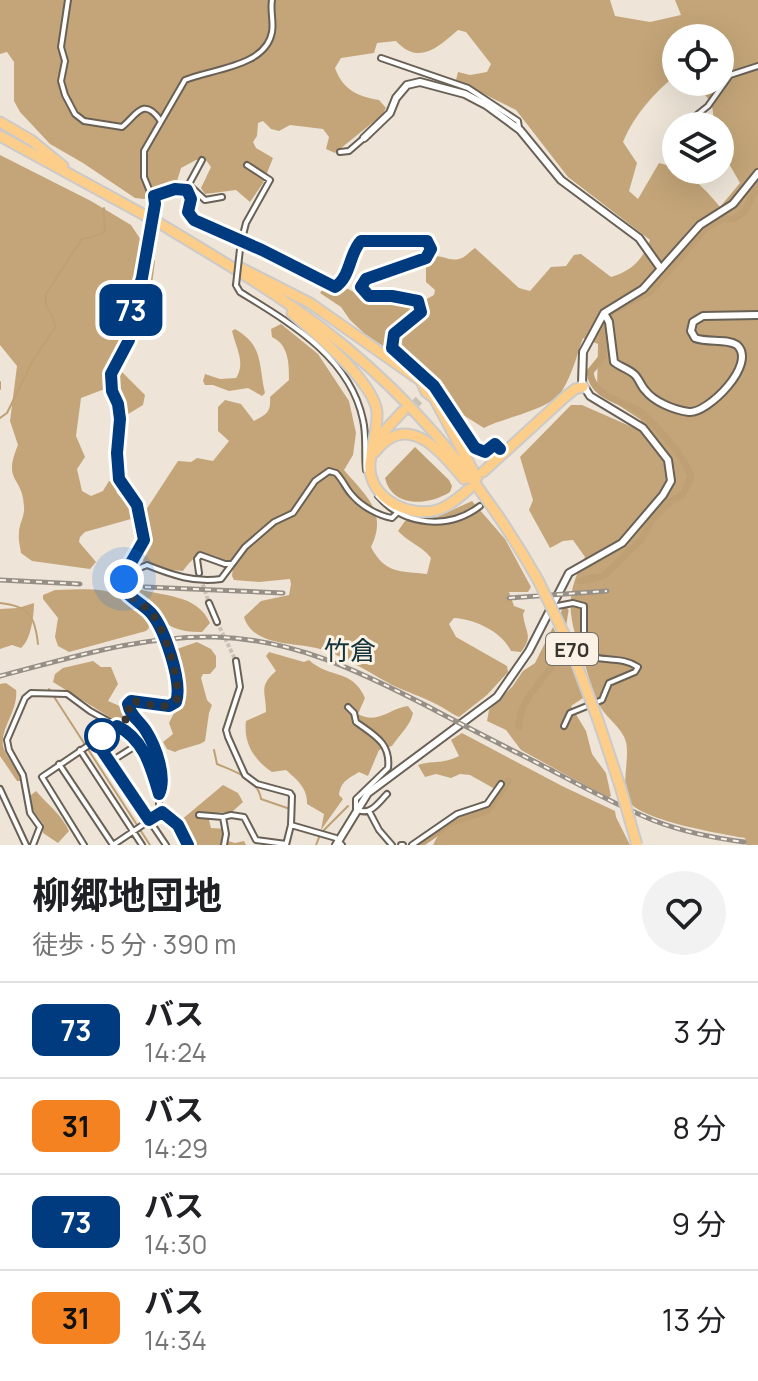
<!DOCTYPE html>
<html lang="ja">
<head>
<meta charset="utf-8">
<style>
  :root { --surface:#fff; --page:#f2f2f2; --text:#202124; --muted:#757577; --line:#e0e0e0 }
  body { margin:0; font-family:Manrope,"Noto Sans JP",sans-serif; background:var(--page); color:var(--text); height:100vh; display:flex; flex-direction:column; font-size:30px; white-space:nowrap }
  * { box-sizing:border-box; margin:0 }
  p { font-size:26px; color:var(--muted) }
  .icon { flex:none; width:44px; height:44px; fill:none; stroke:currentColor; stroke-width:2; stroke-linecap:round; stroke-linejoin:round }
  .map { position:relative; height:845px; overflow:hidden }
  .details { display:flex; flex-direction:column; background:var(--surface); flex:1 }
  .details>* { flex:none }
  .badge { padding:0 16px; border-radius:12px; font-size:28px; line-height:52px }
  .controls { position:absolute; left:662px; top:24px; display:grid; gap:16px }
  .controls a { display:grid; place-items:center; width:72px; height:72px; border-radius:50%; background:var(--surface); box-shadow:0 8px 32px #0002; font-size:40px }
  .you { position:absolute; width:40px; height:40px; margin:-20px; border:6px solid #fff; border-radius:50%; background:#1a73e8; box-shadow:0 0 0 12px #1a73e833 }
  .map>.badge { position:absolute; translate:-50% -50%; box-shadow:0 0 0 4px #fff }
  .round { display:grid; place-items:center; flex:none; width:84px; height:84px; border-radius:42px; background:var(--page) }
  .headline { display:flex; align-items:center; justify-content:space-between; height:136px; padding:0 32px }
  h1 { font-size:38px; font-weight:700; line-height:60px }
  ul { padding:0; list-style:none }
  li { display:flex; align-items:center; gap:24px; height:96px; padding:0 32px; border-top:2px solid var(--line) }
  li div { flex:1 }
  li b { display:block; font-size:30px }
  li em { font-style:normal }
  li .badge { min-width:88px; font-weight:700; text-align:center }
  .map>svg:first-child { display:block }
  .forest { fill:#c4a579; fill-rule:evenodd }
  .water { fill:#bfa075 }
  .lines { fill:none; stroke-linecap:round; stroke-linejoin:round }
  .stream { stroke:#bfa075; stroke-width:2 }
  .river { stroke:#bfa075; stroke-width:7 }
  .street-tunnel { stroke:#cac2b6; stroke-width:4; stroke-dasharray:4 2; stroke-linecap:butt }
  .highway-tunnel { stroke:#cac2b6; stroke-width:9; stroke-dasharray:9 4.5; stroke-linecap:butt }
  .street-casing { stroke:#696156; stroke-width:8 }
  .secondary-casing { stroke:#696156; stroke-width:10 }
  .highway-casing { stroke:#cbcac9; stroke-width:13 }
  .street { stroke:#fff; stroke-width:4 }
  .secondary { stroke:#fff; stroke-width:6 }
  .highway { stroke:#fdcd8a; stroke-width:9 }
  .rail-casing { stroke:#968f87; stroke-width:5 }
  .rail { stroke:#fbf2e5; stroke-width:2; stroke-dasharray:6; stroke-linecap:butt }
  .street-bridge-casing { stroke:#696156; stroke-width:8; stroke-linecap:butt }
  .highway-bridge-casing { stroke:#cbcac9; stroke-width:13; stroke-linecap:butt }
  .street-bridge { stroke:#fff; stroke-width:4 }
  .highway-bridge { stroke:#fdcd8a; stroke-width:9 }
  .line-casing { stroke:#fff; stroke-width:18 }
  .line { stroke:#003b80; stroke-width:12 }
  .walk { stroke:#383430; stroke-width:8; stroke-dasharray:0 14.4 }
  .stop-dot { fill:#fff; stroke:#003b80; stroke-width:4 }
  .labels { text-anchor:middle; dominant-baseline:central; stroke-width:6; stroke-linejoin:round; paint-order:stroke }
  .shield { fill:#fbf2e5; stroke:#726d66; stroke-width:2 }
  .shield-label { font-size:20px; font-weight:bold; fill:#383430 }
  .quarter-label { font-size:26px; fill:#14343c; stroke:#fbf2e5 }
</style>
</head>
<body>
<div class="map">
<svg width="758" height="845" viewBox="0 0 758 845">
  <rect width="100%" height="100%" fill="#eee5d8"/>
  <!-- forest -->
  <path class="forest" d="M0,0H610L615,16L650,22L681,15L675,0H758V845H746L745,838C721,834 644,821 629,802C620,791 630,758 626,742C623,729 608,719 601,708C594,696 590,681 586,668C571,622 561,602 585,557L573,540L563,541L550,548L529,510L533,500L520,457L571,405H582L639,430L641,420L597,391L598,344L583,338C577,355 572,375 562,391C550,410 505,417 484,428L452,408L428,376L365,334L350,320L341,307L320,293L324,288L336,291L344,287L374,302L425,300L434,295L435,290L426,282V261C439,250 445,262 459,259C465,258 470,251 475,248L519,288L530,291L551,267L566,266L574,255L581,254L611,277C631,271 643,260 650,240L568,177L516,110L456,80L458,72L470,75L487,72L491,64L466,32L458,30C438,47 419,66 396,41L377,43L374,53L341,58L335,68C343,90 357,96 379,100L386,108L382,115L335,153L326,149L329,137L323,129L290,125L279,131L271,129L263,121L258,123L257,136L253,142L256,148L273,158L263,183L250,202L236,190L205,194L201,188L211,167L206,160H196L181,168L177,181L144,199L135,198L83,163L50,144L20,112L14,101V62L7,52L0,54ZM676,38H720V82H689C707,94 717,104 712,126H720V148L740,183L720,207C703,186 686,169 659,163L638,199L629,191L637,163L623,142C634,115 654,93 676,75Z
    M0,155L91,201L131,225L155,261L152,285L137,311L145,330L136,342L122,347L116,366L145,395L143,405L125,416L107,391L102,390L81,398L76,436L85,457L77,469L82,491L91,496L103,491L109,481L114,482L117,493L134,513L146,510L178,461L191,462L197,458L213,461L229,441L218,431V407L225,400L241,404L254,421C267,414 271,412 270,397L289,380C289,364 289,345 272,337L271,329L281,324L318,354L349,401L356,433L353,455L344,470C366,496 388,512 371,547C385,574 400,571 427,574L431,558C422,546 408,542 398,531L405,521L437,517L472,501L505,539L531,587L528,592H509L514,606L525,610L523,614C525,633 534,635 521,652L511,651C502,632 475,619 454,618L449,624L456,637L507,666L508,672L487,695L459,717C452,714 446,709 438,705C423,697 407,692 392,685C368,672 347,657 320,649C295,642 253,647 244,617L261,601L289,595L291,584L290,579L259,582L234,580L232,576L233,567C210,551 200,547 183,571L148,568L143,561L137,520L131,519L85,532L80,537L79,542L96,562L90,569L32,561L21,553C20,546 18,539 19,533C19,524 25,516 24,507C23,475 2,483 18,445L10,421L17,366L0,345Z
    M235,329C264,346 258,363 265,393L262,396L248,388L229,391L213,385H205L203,381L205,374L220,379L236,378C246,363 236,348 232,331Z
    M135,588C162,597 197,593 210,623L202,632C165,633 159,616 135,593Z
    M55,590C88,590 109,584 135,607C143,614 148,617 149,628L146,631L69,652L58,646L55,637L58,618L43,599V595Z
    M34,603C34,616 31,640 21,648L12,645L0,649V609L18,608Z
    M553,627L586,696L571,706L586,731L592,754L606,773L611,796L608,798L521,750L506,730L487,721L489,710L494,704L512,687L523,671L535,663Z
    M197,642L211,649L216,656V667L210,674H203L201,678L207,700L212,705L209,713L205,741C199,746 184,747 175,752L167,749L163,742L173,734L169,723L184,693L181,675L177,669V649Z
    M269,652L304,662L309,660C329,679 352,668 365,698L358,714C378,725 390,708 408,706L413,713C411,725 399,735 392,746L379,750L368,776L359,772C348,779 341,781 339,795L343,799L321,830L324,814L307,804C308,788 296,779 286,770L272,772C255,761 243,743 246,721L266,712C266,691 258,687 276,671L266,656Z
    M93,661L101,667H111L118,684L108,701L122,707L140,736L53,682L55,674L63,668Z
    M6,683L16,690C19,709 0,728 3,746C5,755 16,767 20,776V781H17L0,756V684Z
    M462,733L562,786L615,811L616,817L630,845H433C450,810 460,820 490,804L495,789L470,775L460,774L451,778L436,774L425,777L418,765C432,760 441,765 459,756L451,740Z
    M223,785L238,793L243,802L232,812L214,813L209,820L211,828L228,829V841L235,843L244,841L246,845H192L180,821Z
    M36,791C48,805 62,815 69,831L58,843L43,833V824L31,808V795Z"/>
  <!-- water -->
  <path class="water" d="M415,447L449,480L452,486L450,492C428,506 392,508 385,478Z"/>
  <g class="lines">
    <!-- stream -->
    <path class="stream" d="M0,382V389
      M0,418L7,413L33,360L55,328C56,315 42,308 46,294L82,239C115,232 102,233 104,208
      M0,603C29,606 35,616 38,644
      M49,689L150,845
      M214,750L217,764C233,771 258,778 261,799L290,809
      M321,833L348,806
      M316,845L320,835"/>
    <!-- river -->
    <path class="river" d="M580,581L603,576L609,571L641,540L652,520L666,505L683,494L691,477C686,458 657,426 642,413C625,400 593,399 590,372L603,356V328L612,311L650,292L706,228L722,219H734L745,211L758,185
      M519,727C519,700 539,687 551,666C560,651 562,628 565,611
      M419,845L452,822L487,811L508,781"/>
    <!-- street-tunnel -->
    <path class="street-tunnel" d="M199,573L209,603
      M217,622L236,661"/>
    <!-- highway-tunnel -->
    <path class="highway-tunnel" d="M406,413L419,400"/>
    <defs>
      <path id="street" d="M68,0L61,47L65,61L61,81L65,95L75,114L84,121L122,127C136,116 143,96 160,120
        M381,58L468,88L518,121L519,128
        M683,126L708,106L730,75L758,66
        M340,152L349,151L364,138
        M189,184L202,160
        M189,185L205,200L222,197
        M154,196L175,189L187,190L191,199L188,212L194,220L262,250L335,287C351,277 349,254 361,241H427L431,249L426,258L366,279L362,290L369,296H392L418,301L421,312L394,334L392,348L430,382L475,448L485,452L495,444L500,449
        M242,239L246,223L270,180L247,165
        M236,285L240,292C290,323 350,357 363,420C367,437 364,453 366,470
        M378,496C404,526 449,530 480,506
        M127,573L147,565C172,575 195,583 221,579L245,547L274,522L293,513L315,481L329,471L336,473C343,480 346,489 352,495C361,506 379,516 392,518L398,512
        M199,573L197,559L200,555L225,564H232
        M209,603L217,622
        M552,607L573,603L584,606V650L586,655C602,662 622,656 638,667L635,672L609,683L602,700L570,713L564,726
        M161,633C150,606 135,607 123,588L128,568L144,540L137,505L119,479L117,453L120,419L112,391L111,374L129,340L132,309L142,278L155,204L144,177V151L185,80C211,69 266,67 272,32C274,22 270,11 272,0
        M236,661L240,687L226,730L228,737L245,775L257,784L290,793L292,796L291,825L286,845
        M348,707L354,713L356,722C374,735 391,743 388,768L356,799V809C370,817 378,803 387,794
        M95,740L166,845
        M80,750L142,845
        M110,762L137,745
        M59,764L113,845
        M0,789L26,845
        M159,794C168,776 155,742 144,727C138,720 132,716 128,707L131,701L162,707L176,702C182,684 172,663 166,645
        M369,811L379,830L392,845
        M199,815L223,817L226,834L224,845
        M223,817L231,815L244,817L256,840L286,844
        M291,825L336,838L342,845
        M33,845L40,827L30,813L23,775L9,750L7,740L25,698L31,693L67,694L90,711L128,732L147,755L159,794V807L178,825L188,845
        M84,845L42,777L117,726
        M113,845L162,812
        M401,845H403
        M412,845L457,814L487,804L501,784"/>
      <path id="secondary" d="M364,138L390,113L396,98L407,85L420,82L465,94L486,105L520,130L561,180L639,238L661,269
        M604,313L609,322L614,362C620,367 629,369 635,375C639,379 641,386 645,390C654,402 674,410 689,412C707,414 758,364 737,345C726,338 708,343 695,338L691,331L693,322L703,316L758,315
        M336,845L368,793L497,697L529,651L569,573L622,543L663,495L671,481L668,460L643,428L590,396L582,383L583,352L604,313L643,289L700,225L733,204L758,173"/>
      <path id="highway" d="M0,122L31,140L63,166
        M0,136L84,182
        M159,223C214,256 270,289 322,328C411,396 483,483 538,580
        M239,267L310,303L421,381L426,392L434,398L477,478
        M292,313C315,333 374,382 377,412C378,426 373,442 371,455
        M403,411C390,425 375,438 371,457C362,494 406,519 437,510C450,506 459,497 469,489
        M375,452C408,410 440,451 464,479
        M483,472L565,397L575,389L583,387
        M598,720L620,786"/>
    </defs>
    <!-- street casing -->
    <use href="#street" class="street-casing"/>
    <!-- secondary casing -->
    <use href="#secondary" class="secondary-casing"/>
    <!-- highway casing -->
    <use href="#highway" class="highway-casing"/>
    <!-- street -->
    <use href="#street" class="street"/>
    <!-- secondary -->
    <use href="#secondary" class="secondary"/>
    <!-- highway -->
    <use href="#highway" class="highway"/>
    <defs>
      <path id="rail" d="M0,580L80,584
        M145,587L283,593
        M509,598L607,591
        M0,676C70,658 142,635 215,637C293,639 359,671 427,706C468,728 510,749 551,770C585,788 620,807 655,821C684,832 714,838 744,842"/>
    </defs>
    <!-- rail casing -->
    <use href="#rail" class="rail-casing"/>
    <!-- rail -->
    <use href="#rail" class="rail"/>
    <defs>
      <path id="street-bridge" d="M236,285L241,240
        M161,633L166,645"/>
      <path id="highway-bridge" d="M84,182L159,223
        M538,580L570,646L598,720
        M620,786L637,845"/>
    </defs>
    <!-- street-bridge casing -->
    <use href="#street-bridge" class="street-bridge-casing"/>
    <!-- highway-bridge casing -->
    <use href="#highway-bridge" class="highway-bridge-casing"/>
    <!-- street-bridge -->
    <use href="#street-bridge" class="street-bridge"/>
    <!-- highway-bridge -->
    <use href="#highway-bridge" class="highway-bridge"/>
  </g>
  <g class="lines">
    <defs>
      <path id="line" d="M188,845L178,825L162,812L149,820L95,740L117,726C144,739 151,767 159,794C167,777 156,747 146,731C140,721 130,716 128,704L131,701L169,706L176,702C183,682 164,628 151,613C142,603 130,599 123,588L128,568L144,540L137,505L119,479L117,453L120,419L118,404L112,391L111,374L129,340L132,309L142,278L155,204L154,196L175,189L187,190L191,199L188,212L194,220L262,250L335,287C351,277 349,253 361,241H427L431,249L426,258L366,279L361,287L369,296H392L418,301L421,312L394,334L392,348L434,386L475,448L485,452L495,444L500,449"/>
    </defs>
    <!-- line casing -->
    <use href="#line" class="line-casing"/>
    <!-- line -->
    <use href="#line" class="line"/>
    <!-- walk -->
    <path class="walk" d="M102,736L132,715L128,707L131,701C148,702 165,714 178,698C178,675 165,628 150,611C142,604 132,599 124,591V579"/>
  </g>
  <!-- markers -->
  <circle class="stop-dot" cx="102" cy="736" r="16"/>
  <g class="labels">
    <!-- shield labels -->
    <rect class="shield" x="546" y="633" width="52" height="32" rx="6"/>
    <g class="shield-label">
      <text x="572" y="649">E70</text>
    </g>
    <!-- quarter labels -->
    <g class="quarter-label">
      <text x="350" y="650">竹倉</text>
    </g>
  </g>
</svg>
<div class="controls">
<a><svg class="icon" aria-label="locate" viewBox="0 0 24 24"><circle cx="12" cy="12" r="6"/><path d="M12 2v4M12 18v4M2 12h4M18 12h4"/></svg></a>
<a><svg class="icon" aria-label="layers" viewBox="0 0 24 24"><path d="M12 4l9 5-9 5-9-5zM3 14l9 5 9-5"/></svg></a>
</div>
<div class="you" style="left:124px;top:579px"></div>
<b class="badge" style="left:131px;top:310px;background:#003b80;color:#fff">73</b>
</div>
<section class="details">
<div class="headline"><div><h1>柳郷地団地</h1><p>徒歩 · 5 分 · 390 m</p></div><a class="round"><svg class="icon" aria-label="heart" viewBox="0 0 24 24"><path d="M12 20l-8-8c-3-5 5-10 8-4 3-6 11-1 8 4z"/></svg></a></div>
<ul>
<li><span class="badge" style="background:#003b80;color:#fff">73</span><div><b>バス</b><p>14:24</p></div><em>3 分</em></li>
<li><span class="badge" style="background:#f58220;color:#111">31</span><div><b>バス</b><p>14:29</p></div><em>8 分</em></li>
<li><span class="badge" style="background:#003b80;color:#fff">73</span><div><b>バス</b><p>14:30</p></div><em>9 分</em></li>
<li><span class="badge" style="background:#f58220;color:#111">31</span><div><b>バス</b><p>14:34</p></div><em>13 分</em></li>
</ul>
</section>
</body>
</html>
